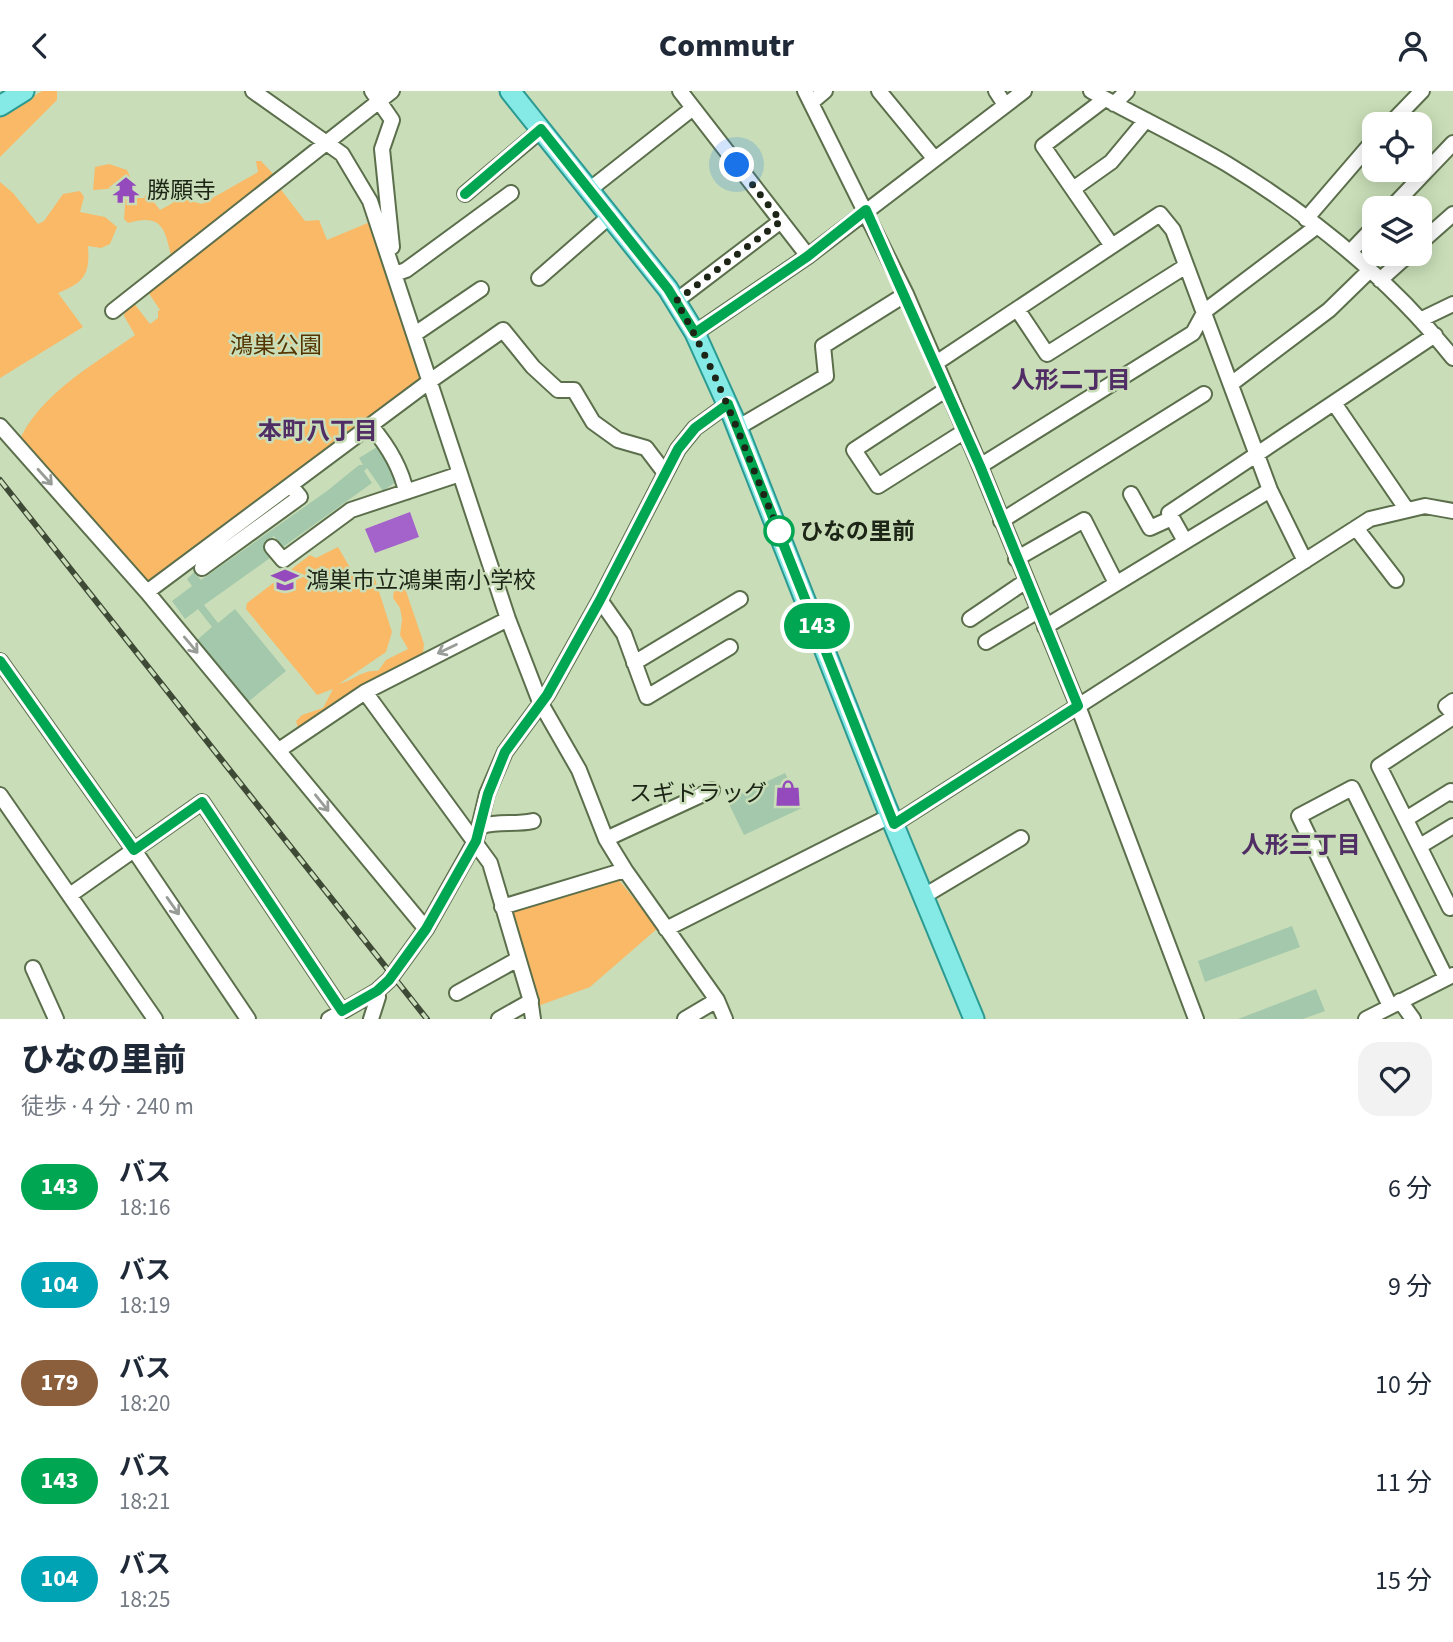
<!DOCTYPE html>
<html lang="ja">
<head>
<meta charset="utf-8">
<style>
  :root { --surface:#fff; --page:#f2f2f3; --text:#1f2937; --muted:#747a83 }
  body { margin:0; font-family:"Source Sans 3","Noto Sans JP",sans-serif; background:var(--page); color:var(--text); height:100vh; display:flex; flex-direction:column; font-size:26px; white-space:nowrap }
  * { box-sizing:border-box; margin:0 }
  p { font-size:23px; color:var(--muted) }
  .icon { flex:none; width:38px; height:38px; fill:none; stroke:currentColor; stroke-width:2; stroke-linecap:round; stroke-linejoin:round }
  .map { position:relative; height:928px; overflow:hidden }
  .sheet { display:flex; flex-direction:column; background:var(--surface); flex:1 }
  .sheet>* { flex:none }
  .badge { padding:0 14px; border-radius:23px; font-size:24px; line-height:46px }
  .controls { position:absolute; left:1362px; top:21px; display:grid; gap:14px }
  .controls a { display:grid; place-items:center; width:70px; height:70px; border-radius:14px; background:var(--surface); box-shadow:0 4px 18px #0003; font-size:35px }
  .you { position:absolute; width:35px; height:35px; margin:-18px; border:5px solid #fff; border-radius:50%; background:#1a73e8; box-shadow:0 0 0 10px #1a73e833 }
  .map>.badge { position:absolute; translate:-50% -50%; box-shadow:0 0 0 4px #fff }
  .round { display:grid; place-items:center; flex:none; width:74px; height:74px; border-radius:21px; background:var(--page) }
  .summary { display:flex; align-items:center; justify-content:space-between; height:119px; padding:0 21px }
  h1 { font-size:33px; font-weight:800; line-height:52px }
  ul { padding:0; list-style:none }
  li { display:flex; align-items:center; gap:21px; height:98px; padding:0 21px }
  li div { flex:1 }
  li b { display:block; font-size:26px }
  li em { font-style:normal }
  li .badge { min-width:77px; font-weight:700; text-align:center }
  header { display:flex; justify-content:space-between; align-items:center; height:91px; padding:0 21px; background:var(--surface); font-size:32px; font-weight:800 }
  .map>svg:first-child { display:block }
  .green { fill:#f9b967 }
  .water { fill:#a462cb }
  .building { fill:#a3c8ab }
  .lines { fill:none; stroke-linecap:round; stroke-linejoin:round }
  .minor-casing { stroke:#5c6f4c; stroke-width:18 }
  .major-casing { stroke:#2b9b92; stroke-width:23 }
  .minor { stroke:#fff; stroke-width:14 }
  .major { stroke:#85e9e5; stroke-width:19 }
  .rail-casing { stroke:#3e4936; stroke-width:6 }
  .rail { stroke:#c9deb8; stroke-width:3.5; stroke-dasharray:10; stroke-linecap:butt }
  .oneway { stroke:#999d97 }
  .line-casing { stroke:#fff; stroke-width:16 }
  .line { stroke:#00a651; stroke-width:10 }
  .walk { stroke:#1d2517; stroke-width:7; stroke-dasharray:0 12.6 }
  .stop-dot { fill:#fff; stroke:#00a651; stroke-width:3.5 }
  .labels { text-anchor:middle; dominant-baseline:central; stroke-width:5; stroke-linejoin:round; paint-order:stroke }
  .poi-label { font-size:23px; fill:#1d2517; stroke:#c9deb8; text-anchor:start }
  .park-label { font-size:23px; fill:#553400; stroke:#c9deb8 }
  .stop-label { font-size:23px; font-weight:bold; fill:#1d2517; stroke:#c9deb8; text-anchor:start }
  .neighbourhood-label { font-size:24px; font-weight:bold; fill:#502d65; stroke:#c9deb8 }
</style>
</head>
<body>
<header><svg class="icon" aria-label="back" viewBox="0 0 24 24"><path d="M15 5l-7 7 7 7"/></svg>Commutr<svg class="icon" aria-label="person" viewBox="0 0 24 24"><circle cx="12" cy="8" r="4"/><path d="M4 21q1-7 8-7t8 7"/></svg></header>
<div class="map">
<svg width="1453" height="928" viewBox="0 0 1453 928">
  <rect width="100%" height="100%" fill="#c9deb8"/>
  <!-- green -->
  <path class="green" d="M42,0H57V9L0,66V26Z
    M256,70H261L277,87L172,168C165,142 165,121 128,132L124,128L125,114L119,97L93,99L95,76L109,73L127,79L138,104L149,105L160,119L173,112L172,105L202,113L258,81Z
    M0,91L13,102L38,133L44,130L63,103L80,100L84,106L80,121L105,126L117,136L110,153L101,157L88,155C90,183 85,191 58,202L83,236L0,287Z
    M279,96L305,130L319,129L327,149L370,131L424,285L413,298L148,498L17,355C37,304 92,275 135,244L124,225L126,216L133,211L150,233L158,227V220L160,219L146,198Z
    M338,456L356,487L373,482L392,541L386,561L339,593C353,590 363,578 378,580L386,569L408,558L400,544L402,528L400,517L393,507L394,500L401,494L405,497L424,553L423,563L299,640L296,630L302,624L323,617L333,598L317,604L246,518L247,512L310,464L316,467Z
    M618,788L658,837L590,896L538,915L511,824L514,819Z"/>
  <!-- water -->
  <path class="water" d="M410,421L419,446L375,462L365,438Z"/>
  <!-- building -->
  <path class="building" d="M377,356L400,388L383,400L367,377L364,380L372,392L283,456L274,445L266,451L270,467L204,514L218,532L235,518L286,580L248,611L197,549L212,536L198,518L185,528L172,510L192,495L187,488L194,481L201,489L327,400L359,374H363L359,367Z
    M785,682L802,717L744,744L727,709Z
    M1292,835L1300,856L1205,891L1198,870Z
    M1316,898L1325,920L1303,928H1238Z"/>
  <g class="lines">
    <defs>
      <path id="minor" d="M253,0L342,63L370,110L508,528L540,611L579,679L606,748L625,779L717,909L725,928
        M372,0L392,29L382,58L392,156
        M680,0L808,165
        M805,0L906,203L980,375L1078,615L1196,928
        M879,0L934,67
        M996,0L1005,14
        M1091,0C1136,25 1183,47 1227,73C1312,125 1391,189 1453,267
        M1105,8L1043,55L1112,155
        M812,11L825,0
        M1114,13L1127,0
        M1390,33L1422,0
        M1073,98L1111,71L1146,29
        M589,99L693,17
        M465,103L541,39
        M1391,117L1453,52
        M1306,128L1374,49
        M1419,153L1453,123
        M1351,160L1374,136
        M395,183L406,179L511,102
        M539,187L610,125
        M1380,189L1409,163
        M676,210L781,130
        M1017,218L1047,263L1186,175
        M113,220L392,0
        M1422,228L1453,213
        M695,242L808,165L1024,0
        M415,243L481,198
        M936,272L1160,123L1173,139L1270,399L1305,470
        M1231,293L1329,219L1370,179
        M947,298L854,359L878,395L965,340
        M1334,312L1407,419
        M0,335L147,501L426,838
        M371,335C387,354 401,376 406,401
        M737,337L826,285L823,255L906,203
        M980,375L1193,242L1205,220L1316,136
        M1131,403L1150,437L1172,427L1185,450
        M1172,427L1169,422L1435,244
        M1001,430L1204,303
        M1356,437L1396,489
        M272,456L283,469L351,419L460,383
        M1016,468L1084,429L1116,492
        M202,477L300,406L291,395
        M147,501L430,290L503,239L533,276L558,299H574L593,331L618,349L646,357L665,382
        M600,509L624,543L647,606L730,556
        M970,528L1026,490
        M1045,536L1270,399
        M986,551L1038,520
        M0,570L134,759L248,928
        M634,572L740,508
        M365,601L490,772L530,907L533,928
        M1453,610L1446,615L1453,623
        M279,659L365,601L508,528
        M0,704L155,928
        M1406,728L1451,700L1453,703
        M894,733L1370,428L1425,415L1453,420
        M482,735C499,730 516,734 533,730
        M606,748L712,699
        M1420,755L1453,735
        M70,804L202,711L342,920
        M924,805L1021,747
        M502,816L625,779
        M1450,817L1379,675L1453,626
        M666,838L890,725
        M33,877L56,928
        M457,902L518,868
        M1400,910L1413,928
        M1390,915L1299,725L1352,697L1446,887
        M329,928L377,900L389,889L426,838L476,749L487,703L505,661L547,604L600,509L678,358L695,337L728,313
        M371,928L378,906L377,900
        M499,928L531,910
        M685,928L717,909
        M1366,928L1453,884"/>
      <path id="major" d="M510,0L668,198L695,242L733,326L886,715L974,928
        M0,15L24,0"/>
    </defs>
    <!-- minor casing -->
    <use href="#minor" class="minor-casing"/>
    <!-- major casing -->
    <use href="#major" class="major-casing"/>
    <!-- minor -->
    <use href="#minor" class="minor"/>
    <!-- major -->
    <use href="#major" class="major"/>
    <defs>
      <path id="rail" d="M0,389L427,928"/>
    </defs>
    <!-- rail casing -->
    <use href="#rail" class="rail-casing"/>
    <!-- rail -->
    <use href="#rail" class="rail"/>
  </g>
  <!-- one-way arrows -->
  <defs><path id="oneway-shaft" d="M-6 0H5M1.5-3L5.5 0L1.5 3" fill="none" stroke-width="1.6" stroke-linecap="round" stroke-linejoin="round" transform="scale(1.75)"/></defs>
  <g class="oneway">
    <use href="#oneway-shaft" transform="translate(45 386) rotate(48)"/>
    <use href="#oneway-shaft" transform="translate(191 554) rotate(50)"/>
    <use href="#oneway-shaft" transform="translate(447 558) rotate(154)"/>
    <use href="#oneway-shaft" transform="translate(322 712) rotate(51)"/>
    <use href="#oneway-shaft" transform="translate(173 815) rotate(55)"/>
  </g>
  <g class="lines">
    <defs>
      <path id="line" d="M0,570L134,759L202,711L342,920L377,900L389,889L426,838L476,750L488,703L505,661L547,604L600,509L678,358L695,337L728,313L894,733L1078,615L980,375L866,119L808,165L695,242L668,198L541,38L465,103"/>
    </defs>
    <!-- line casing -->
    <use href="#line" class="line-casing"/>
    <!-- line -->
    <use href="#line" class="line"/>
    <!-- walk -->
    <path class="walk" d="M737,74L781,130L676,210C719,283 746,363 779,440"/>
  </g>
  <!-- icons -->
  <defs>
    <symbol id="temple-bare" viewBox="-9 -9 18 18"><path d="M0-6L5-2H3V0L6.5 2.5H4V6H1.5V3h-3V6H-4V2.5H-6.5L-3 0V-2H-5Z" fill="#944abd" stroke="#c9deb8" stroke-width="2.5" paint-order="stroke"/></symbol>
    <symbol id="school-bare" viewBox="-9 -9 18 18"><path d="M0-5L7-2L0 1L-7-2ZM-4 1L0 2.5L4 1V4Q0 6-4 4Z" fill="#944abd" stroke="#c9deb8" stroke-width="2.5" paint-order="stroke"/></symbol>
    <symbol id="shop-bare" viewBox="-9 -9 18 18"><path d="M-5-2.5h2.3a2.7 3.5 0 0 1 5.4 0H5L5.5 6h-11ZM-1.5-2.5h3a1.5 2.3 0 0 0-3 0Z" fill="#944abd" stroke="#c9deb8" stroke-width="2.5" paint-order="stroke"/></symbol>
  </defs>
  <g fill-rule="evenodd">
    <use href="#temple-bare" x="107" y="80" width="38" height="38"/>
    <use href="#school-bare" x="266" y="470" width="38" height="38"/>
    <use href="#shop-bare" x="769" y="683" width="38" height="38"/>
  </g>
  <!-- markers -->
  <circle class="stop-dot" cx="779" cy="440" r="14"/>
  <g class="labels">
    <!-- poi labels -->
    <g class="poi-label">
      <text x="147" y="99">勝願寺</text>
      <text x="306" y="489">鴻巣市立鴻巣南小学校</text>
      <text x="767" y="702" text-anchor="end">スギドラッグ</text>
    </g>
    <!-- park labels -->
    <g class="park-label">
      <text x="276" y="254">鴻巣公園</text>
    </g>
    <!-- stop labels -->
    <g class="stop-label">
      <text x="800" y="440">ひなの里前</text>
    </g>
    <!-- neighbourhood labels -->
    <g class="neighbourhood-label">
      <text x="1071" y="289">人形二丁目</text>
      <text x="318" y="340">本町八丁目</text>
      <text x="1301" y="754">人形三丁目</text>
    </g>
  </g>
</svg>
<div class="controls">
<a><svg class="icon" aria-label="locate" viewBox="0 0 24 24"><circle cx="12" cy="12" r="6"/><path d="M12 2v4M12 18v4M2 12h4M18 12h4"/></svg></a>
<a><svg class="icon" aria-label="layers" viewBox="0 0 24 24"><path d="M12 4l9 5-9 5-9-5zM3 14l9 5 9-5"/></svg></a>
</div>
<div class="you" style="left:737px;top:74px"></div>
<b class="badge" style="left:817px;top:535px;background:#00a651;color:#fff">143</b>
</div>
<section class="sheet">
<div class="summary"><div><h1>ひなの里前</h1><p>徒歩 · 4 分 · 240 m</p></div><a class="round"><svg class="icon" aria-label="heart" viewBox="0 0 24 24"><path d="M12 20l-8-8c-3-5 5-10 8-4 3-6 11-1 8 4z"/></svg></a></div>
<ul>
<li><span class="badge" style="background:#00a651;color:#fff">143</span><div><b>バス</b><p>18:16</p></div><em>6 分</em></li>
<li><span class="badge" style="background:#00a3b4;color:#fff">104</span><div><b>バス</b><p>18:19</p></div><em>9 分</em></li>
<li><span class="badge" style="background:#8b5e3c;color:#fff">179</span><div><b>バス</b><p>18:20</p></div><em>10 分</em></li>
<li><span class="badge" style="background:#00a651;color:#fff">143</span><div><b>バス</b><p>18:21</p></div><em>11 分</em></li>
<li><span class="badge" style="background:#00a3b4;color:#fff">104</span><div><b>バス</b><p>18:25</p></div><em>15 分</em></li>
</ul>
</section>
</body>
</html>
